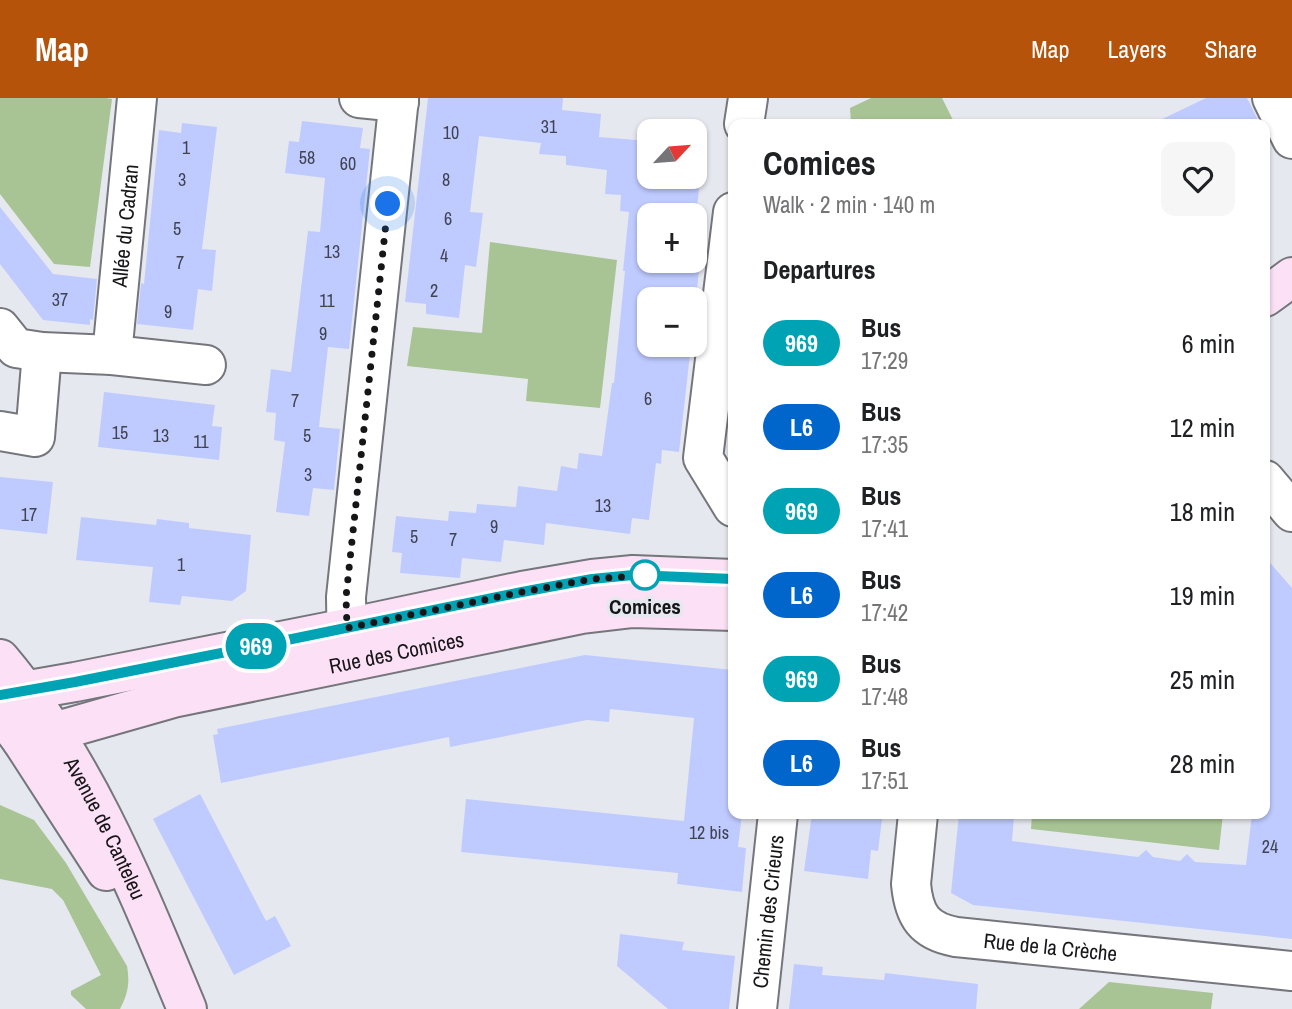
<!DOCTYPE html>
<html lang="en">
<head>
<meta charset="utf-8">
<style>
  :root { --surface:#fff; --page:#f6f6f6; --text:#202124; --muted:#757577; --accent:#b45309 }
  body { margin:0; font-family:"Archivo Narrow",sans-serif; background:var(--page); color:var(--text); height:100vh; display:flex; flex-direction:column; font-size:26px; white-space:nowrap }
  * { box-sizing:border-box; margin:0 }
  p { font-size:23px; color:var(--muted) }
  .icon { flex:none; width:38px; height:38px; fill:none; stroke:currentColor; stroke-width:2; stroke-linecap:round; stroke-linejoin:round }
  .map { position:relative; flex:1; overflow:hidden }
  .drawer { position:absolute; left:728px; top:21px; width:542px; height:700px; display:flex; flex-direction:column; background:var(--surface); border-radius:14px; box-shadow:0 2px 5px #0004 }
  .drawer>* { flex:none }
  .badge { padding:0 14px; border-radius:23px; font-size:24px; line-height:46px }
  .needle { width:46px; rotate:64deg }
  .controls { position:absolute; left:637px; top:21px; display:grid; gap:14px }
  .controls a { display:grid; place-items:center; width:70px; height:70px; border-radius:14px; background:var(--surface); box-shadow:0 2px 5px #0004; font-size:35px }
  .you { position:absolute; width:35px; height:35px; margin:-18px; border:5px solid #fff; border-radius:50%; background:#1a73e8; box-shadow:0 0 0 10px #1a73e833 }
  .map>.badge { position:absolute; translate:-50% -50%; box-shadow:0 0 0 4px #fff }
  h2 { padding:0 35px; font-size:26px; line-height:63px }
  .round { display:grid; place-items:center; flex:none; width:74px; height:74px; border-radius:14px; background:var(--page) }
  .summary { display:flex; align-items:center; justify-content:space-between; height:119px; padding:0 35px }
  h1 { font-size:33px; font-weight:700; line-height:52px }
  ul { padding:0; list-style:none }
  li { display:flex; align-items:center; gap:21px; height:84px; padding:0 35px }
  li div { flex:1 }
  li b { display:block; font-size:26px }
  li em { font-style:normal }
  li .badge { min-width:77px; font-weight:700; text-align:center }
  header { display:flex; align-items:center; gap:42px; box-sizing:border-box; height:98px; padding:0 35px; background:var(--accent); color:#fff }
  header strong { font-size:33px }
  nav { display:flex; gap:38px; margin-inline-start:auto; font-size:24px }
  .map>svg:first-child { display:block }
  .green { fill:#a9c494 }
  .building { fill:#bfcbff; fill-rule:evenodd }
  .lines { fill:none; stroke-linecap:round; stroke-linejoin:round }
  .street-casing { stroke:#74767c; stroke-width:42 }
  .secondary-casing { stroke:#74767c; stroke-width:42 }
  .street { stroke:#fff; stroke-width:38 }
  .secondary { stroke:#fce0f5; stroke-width:38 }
  .line-casing { stroke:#fff; stroke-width:16 }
  .line { stroke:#00a3b4; stroke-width:10 }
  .walk { stroke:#161619; stroke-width:7; stroke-dasharray:0 12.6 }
  .stop-dot { fill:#fff; stroke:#00a3b4; stroke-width:3.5 }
  .labels { text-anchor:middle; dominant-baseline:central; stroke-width:7; stroke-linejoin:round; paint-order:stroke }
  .number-label { font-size:18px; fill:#404352 }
  .street-label { font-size:21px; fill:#161619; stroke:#e6e8ef }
  .stop-label { font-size:21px; font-weight:bold; fill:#161619; stroke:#e6e8ef }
</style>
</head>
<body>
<header>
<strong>Map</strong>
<nav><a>Map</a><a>Layers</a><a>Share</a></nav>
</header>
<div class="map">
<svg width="1292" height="911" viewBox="0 0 1292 911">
  <rect width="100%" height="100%" fill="#e6e8ef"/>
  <!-- green -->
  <path class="green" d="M0,0H106L112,1L90,169L54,166L0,96Z
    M871,0H942L955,26H851L850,10Z
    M490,144L617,162L600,310L526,303L528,281L407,268L413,229L482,235Z
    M0,707L34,722L66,765L127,868C130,885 128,896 120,911H86L71,897V893L101,877L63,802L52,791L0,781Z
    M1032,716H1223L1219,752L1031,731Z
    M1109,884L1213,895L1211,911H1079Z"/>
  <!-- building -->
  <path class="building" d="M428,0H563L562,12L601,16L599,39L649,43V79H695V59L702,60L696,120L704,121L695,212V201H649V247H691L679,354L662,352L661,366L656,365L649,422L632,420L630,436L546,425L544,447L504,442L501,464L462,460L460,480L400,475L402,455L392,454L396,418L448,423L449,413L476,415L477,406L516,409L518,388L557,393L561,368L577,371L579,355L602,358L612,285H614L625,173H623L629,114L620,113L621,97L605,96L607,72L566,67V58L539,56L541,45L479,38L470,114L483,115L476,169L465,167L459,220L426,216V206L405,204ZM649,117H695V163H649Z
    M1206,0H1247L1260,26H1152Z
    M302,23L363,30L360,50L370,51L349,251L328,249L319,329L340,331L334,392L313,390L309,418L276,414L285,344L274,342L276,315L266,314L271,271L291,274L308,133L320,134L325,80L285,75L289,43L299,44Z
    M182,25L217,29L202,151L216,152L212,193L198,191L193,232L137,226L141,185L144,186L159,32L181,35Z
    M0,109L53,176L97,181L93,222L90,221V227L43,222L0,166Z
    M104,294L215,307L212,328L222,329L219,362L98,349Z
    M0,379L53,384L47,436L0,431Z
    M81,419L156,427L157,421L189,425V430L251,437L246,493L232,503L182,498L180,507L149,504L153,469L76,462Z
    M1265,459L1292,490V841L973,807L951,795L959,716H984L1014,719L1012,743L1138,759L1146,752L1153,759L1180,763L1187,756L1195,764L1246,767L1252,716H1265Z
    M585,557L733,572V716H742L738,749L746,750L742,794L677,786L678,775L461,754L466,701L684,723L694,620L610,611L609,624L587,622L450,649L449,639L221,685L213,637L218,636L217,631Z
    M200,696L266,823L275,818L291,848L234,877L153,721Z
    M812,716H874L873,720L882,721L878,753L871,752L868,781L804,773Z
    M620,836L684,844L682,852L735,858L729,911H668L617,868Z
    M794,866L823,869L822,877L884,882L885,875L978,886L976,911H789Z"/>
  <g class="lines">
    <defs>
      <g id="street">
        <path d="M359,0L399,4"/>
        <path d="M1272,0L1292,41"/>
        <path d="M744,26L748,0"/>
        <path d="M733,114L703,360L733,409"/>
        <path id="s1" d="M0,230L16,250L42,254L112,257L137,0"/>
        <path d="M112,257L206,267"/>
        <path d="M0,333L35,339L42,254"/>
        <path d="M1265,382L1292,414"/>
        <path d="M347,562L346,499L399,0"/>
        <path id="s2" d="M918,716L911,786C914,818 924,833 956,839L1292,873"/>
        <path id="s3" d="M757,911L778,716"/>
      </g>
      <g id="secondary">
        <path d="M1265,199L1292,179"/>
        <path id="s4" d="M0,561C87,664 136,789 187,911"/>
        <path d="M0,597L75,584L347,530L522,493L592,481L633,477L733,481"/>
        <path d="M8,624L22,643L106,773"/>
        <path id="s5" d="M22,643L173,600L582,516L633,510L733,513"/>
      </g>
    </defs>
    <!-- street casing -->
    <use href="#street" class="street-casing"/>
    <!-- secondary casing -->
    <use href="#secondary" class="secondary-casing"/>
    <!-- street -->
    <use href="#street" class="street"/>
    <!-- secondary -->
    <use href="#secondary" class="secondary"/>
  </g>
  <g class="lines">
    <defs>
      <path id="line" d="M0,597L75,584L292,541L522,494L592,481L633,477L733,481"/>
    </defs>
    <!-- line casing -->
    <use href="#line" class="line-casing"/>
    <!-- line -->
    <use href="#line" class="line"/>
    <!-- walk -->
    <path class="walk" d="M388,106L346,499L347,530L522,494L592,481L648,477H645"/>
  </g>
  <!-- markers -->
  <circle class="stop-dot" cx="645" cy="477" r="14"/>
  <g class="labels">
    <!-- number labels -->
    <g class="number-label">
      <text x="549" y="28">31</text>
      <text x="451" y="34">10</text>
      <text x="186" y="49">1</text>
      <text x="307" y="59">58</text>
      <text x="348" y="65">60</text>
      <text x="182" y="81">3</text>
      <text x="446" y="81">8</text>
      <text x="448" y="120">6</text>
      <text x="177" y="130">5</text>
      <text x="332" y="153">13</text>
      <text x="444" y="157">4</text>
      <text x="180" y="164">7</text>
      <text x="434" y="192">2</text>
      <text x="60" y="201">37</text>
      <text x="327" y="202">11</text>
      <text x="168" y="213">9</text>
      <text x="323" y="235">9</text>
      <text x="648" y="300">6</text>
      <text x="295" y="302">7</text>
      <text x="120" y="334">15</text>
      <text x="161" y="337">13</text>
      <text x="307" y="337">5</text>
      <text x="201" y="343">11</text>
      <text x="308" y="376">3</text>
      <text x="603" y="407">13</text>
      <text x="29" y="416">17</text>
      <text x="494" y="428">9</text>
      <text x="414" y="438">5</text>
      <text x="453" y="441">7</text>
      <text x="181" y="466">1</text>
      <text x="709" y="734">12 bis</text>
      <text x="1270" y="748">24</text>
    </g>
    <!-- street labels -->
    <g class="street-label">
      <text stroke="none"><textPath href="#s1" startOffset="252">Allée du Cadran</textPath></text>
      <text stroke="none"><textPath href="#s5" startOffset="385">Rue des Comices</textPath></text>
      <text stroke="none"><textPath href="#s4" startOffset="200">Avenue de Canteleu</textPath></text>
      <text stroke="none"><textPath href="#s3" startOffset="98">Chemin des Crieurs</textPath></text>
      <text stroke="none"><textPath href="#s2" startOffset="242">Rue de la Crèche</textPath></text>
    </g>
    <!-- stop labels -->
    <g class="stop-label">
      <text x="645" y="508">Comices</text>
    </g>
  </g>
</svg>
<div class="controls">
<a><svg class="needle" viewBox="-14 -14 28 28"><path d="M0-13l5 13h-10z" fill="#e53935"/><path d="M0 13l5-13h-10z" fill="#757577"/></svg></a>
<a>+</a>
<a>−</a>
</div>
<div class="you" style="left:388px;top:106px"></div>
<b class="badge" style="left:256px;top:548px;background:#00a3b4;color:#fff">969</b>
<section class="drawer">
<div class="summary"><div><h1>Comices</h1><p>Walk · 2 min · 140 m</p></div><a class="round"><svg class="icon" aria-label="heart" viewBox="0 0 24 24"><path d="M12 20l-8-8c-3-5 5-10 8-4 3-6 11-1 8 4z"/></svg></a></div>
<h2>Departures</h2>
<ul>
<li><span class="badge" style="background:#00a3b4;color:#fff">969</span><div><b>Bus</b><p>17:29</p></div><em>6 min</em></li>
<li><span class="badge" style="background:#06c;color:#fff">L6</span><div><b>Bus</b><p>17:35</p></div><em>12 min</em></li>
<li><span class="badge" style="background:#00a3b4;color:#fff">969</span><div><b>Bus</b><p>17:41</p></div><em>18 min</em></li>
<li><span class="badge" style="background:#06c;color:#fff">L6</span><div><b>Bus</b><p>17:42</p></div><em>19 min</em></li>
<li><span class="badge" style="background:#00a3b4;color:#fff">969</span><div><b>Bus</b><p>17:48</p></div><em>25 min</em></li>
<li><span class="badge" style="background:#06c;color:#fff">L6</span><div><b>Bus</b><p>17:51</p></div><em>28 min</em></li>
</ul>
</section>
</div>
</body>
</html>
